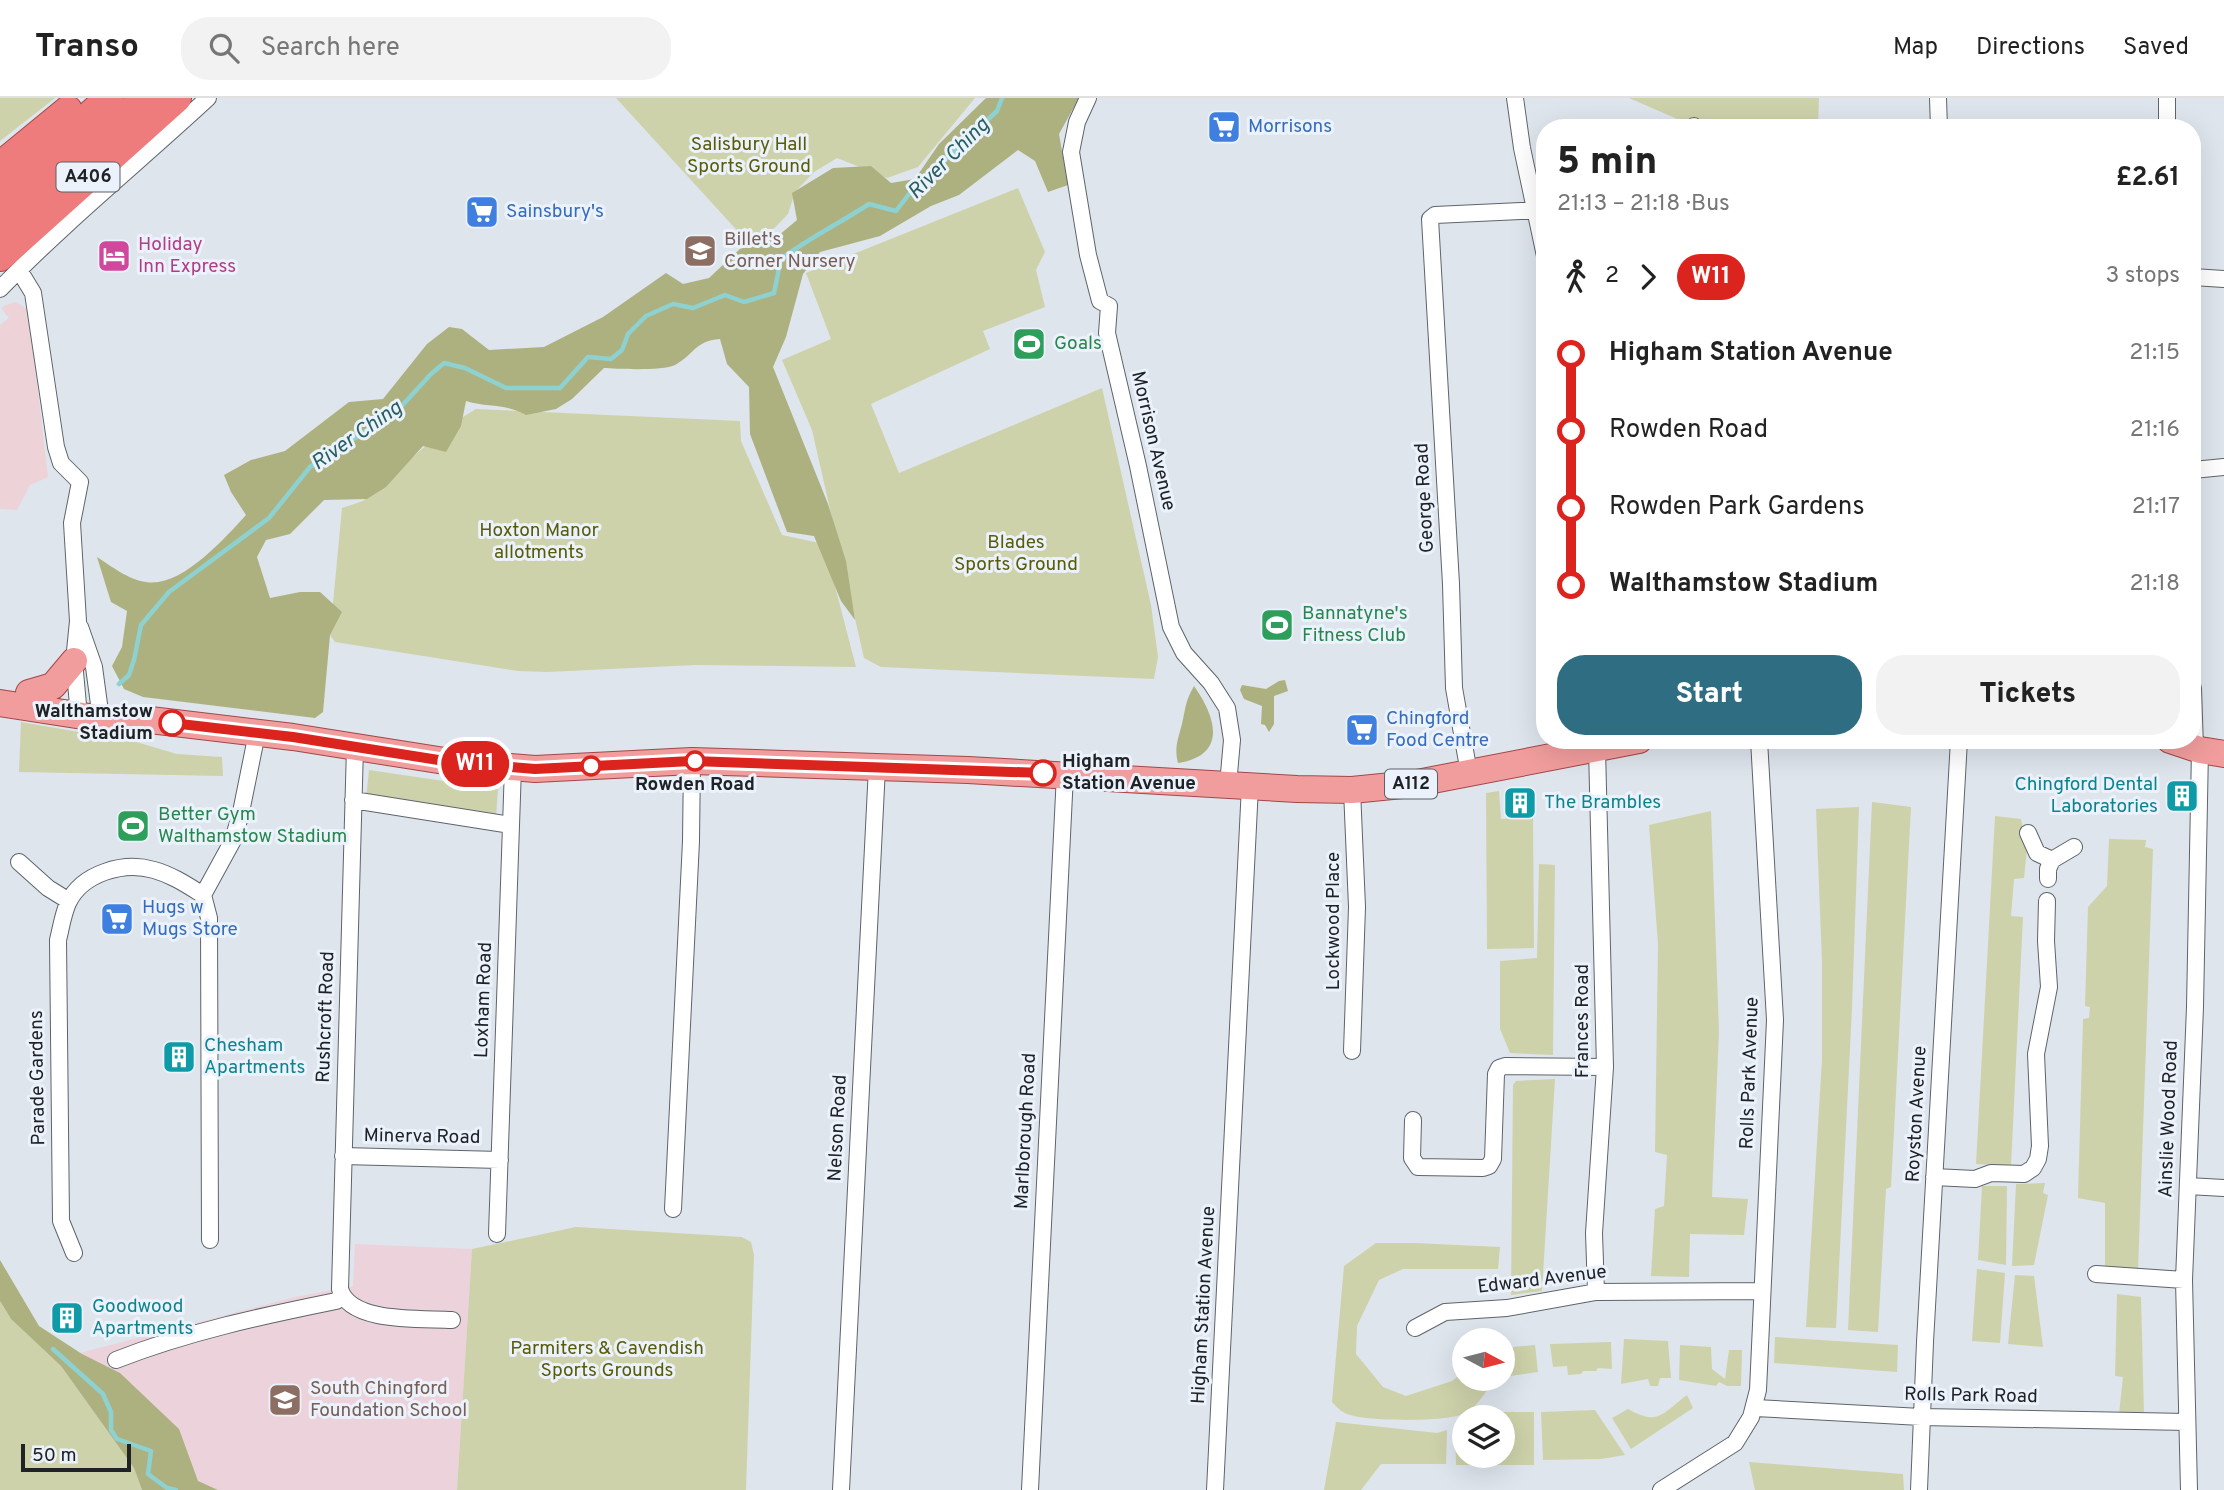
<!DOCTYPE html>
<html lang="en">
<head>
<meta charset="utf-8">
<style>
  :root { --surface:#fff; --page:#f2f2f2; --text:#222; --muted:#767676; --line:#e0e0e0; --accent:#2f6d83 }
  body { margin:0; font-family:Overpass,sans-serif; background:var(--page); color:var(--text); height:100vh; display:flex; flex-direction:column; font-size:26px; white-space:nowrap }
  * { box-sizing:border-box; margin:0 }
  p { font-size:23px; color:var(--muted) }
  .icon { flex:none; width:38px; height:38px; fill:none; stroke:currentColor; stroke-width:2; stroke-linecap:round; stroke-linejoin:round }
  .map { position:relative; flex:1; overflow:hidden }
  .panel { position:absolute; left:1536px; top:21px; width:665px; height:630px; display:flex; flex-direction:column; background:var(--surface); border-radius:28px; box-shadow:0 7px 28px #0002 }
  .panel>* { flex:none }
  .badge { padding:0 14px; border-radius:23px; font-size:24px; line-height:46px }
  .needle { width:46px; rotate:97deg }
  .fabs { position:absolute; left:1452px; top:1230px; display:grid; gap:14px }
  .fabs a { display:grid; place-items:center; width:63px; height:63px; border-radius:50%; background:var(--surface); box-shadow:0 7px 28px #0002; font-size:35px }
  .scale { position:absolute; left:21px; bottom:18px; width:110px; box-sizing:border-box; padding-left:7px; border:4px solid #202326; border-top:0; font-size:19px; line-height:24px; white-space:nowrap; color:#202326; -webkit-text-stroke:5px #ebf2fb; paint-order:stroke }
  .map>.badge { position:absolute; translate:-50% -50%; box-shadow:0 0 0 4px #fff }
  .legs { display:flex; align-items:center; gap:10px; height:77px; padding:0 21px; font-size:23px }
  .legs p { margin-inline-start:auto }
  .summary { display:flex; align-items:center; justify-content:space-between; height:119px; padding:0 21px }
  h1 { font-size:38px; font-weight:800; line-height:52px }
  .action { display:flex; gap:14px; margin-top:auto; padding:14px 21px }
  .action a { flex:1; height:80px; border-radius:28px; background:var(--accent); color:#fff; font-size:28px; font-weight:800; line-height:80px; text-align:center }
  .action a+a { background:var(--page); color:var(--text) }
  ul { padding:0 21px; list-style:none }
  li { display:flex; align-items:center; gap:24px; height:77px; font-size:26px }
  li i { display:grid; place-items:center; width:10px; height:100%; margin:0 9px; background:currentColor }
  li i::after { content:''; width:18px; height:18px; margin:-9px; border:5px solid; border-radius:50%; background:var(--surface) }
  li p { margin-inline-start:auto }
  li:first-child i { background:linear-gradient(#0000 50%,currentColor 0) }
  li:last-child i { background:linear-gradient(currentColor 50%,#0000 0) }
  header { display:flex; align-items:center; gap:42px; box-sizing:border-box; height:98px; padding:0 35px; background:var(--surface); border-bottom:2px solid var(--line) }
  header strong { font-size:33px }
  nav { display:flex; gap:38px; margin-inline-start:auto; font-size:24px }
  .search { width:490px; height:63px; background:var(--page); display:flex; align-items:center; gap:18px; box-sizing:border-box; padding:0 24px; border-radius:28px; color:var(--muted); font-size:26px }
  .map>svg:first-child { display:block }
  .industrial { fill:#edd3d7 }
  .education { fill:#ecd2db }
  .green { fill:#ced2aa }
  .forest { fill:#adb17f }
  .lines { fill:none; stroke-linecap:round; stroke-linejoin:round }
  .stream { stroke:#8ed1d1; stroke-width:4.5 }
  .minor-casing { stroke:#5e646b; stroke-width:18 }
  .primary-casing { stroke:#a34748; stroke-width:28 }
  .trunk-casing { stroke:#a34748; stroke-width:30 }
  .minor { stroke:#fff; stroke-width:16 }
  .primary { stroke:#f29d9d; stroke-width:26 }
  .trunk { stroke:#ee7c7c; stroke-width:28 }
  .line-1-casing { stroke:#fff; stroke-width:16 }
  .line-1 { stroke:#dc241f; stroke-width:10 }
  .stop-1-dot { fill:#fff; stroke:#dc241f; stroke-width:3.5 }
  .labels { text-anchor:middle; dominant-baseline:central; stroke-width:6; stroke-linejoin:round; paint-order:stroke }
  .shield { fill:#ebf2fb; stroke:#5d6166; stroke-width:2 }
  .shield-label { font-size:18px; font-weight:bold; fill:#202326 }
  .shop-label { font-size:19px; fill:#366cbe; stroke:#ebf2fb; text-anchor:start }
  .park-label { font-size:19px; fill:#595b06; stroke:#ebf2fb }
  .education-label { font-size:19px; fill:#785e54; stroke:#ebf2fb; text-anchor:start }
  .hotel-label { font-size:19px; fill:#b23c85; stroke:#ebf2fb; text-anchor:start }
  .leisure-label { font-size:19px; fill:#27864d; stroke:#ebf2fb; text-anchor:start }
  .street-label { font-size:19px; fill:#202326; stroke:#ebf2fb }
  .stop-label { font-size:19px; font-weight:bold; fill:#202326; stroke:#ebf2fb; text-anchor:end }
  .culture-label { font-size:19px; fill:#0d838f; stroke:#ebf2fb; text-anchor:start }
  .water-label { font-size:21px; font-style:italic; fill:#275f60; stroke:#ebf2fb }
</style>
</head>
<body>
<header>
<strong>Transo</strong>
<div class="search"><svg class="icon" aria-label="search" viewBox="0 0 24 24"><circle cx="10" cy="10" r="6"/><path d="M15 15l6 6"/></svg>Search here</div>
<nav><a>Map</a><a>Directions</a><a>Saved</a></nav>
</header>
<div class="map">
<svg width="2224" height="1392" viewBox="0 0 2224 1392">
  <rect width="100%" height="100%" fill="#dee5ed"/>
  <!-- industrial -->
  <path class="industrial" d="M16,204L27,211L29,218L48,379L30,387L17,412L0,411V227L9,220L1,210L6,207Z"/>
  <!-- education -->
  <path class="education" d="M355,1146L472,1151L457,1392H203L68,1258L295,1199L353,1188Z"/>
  <!-- green -->
  <path class="green" d="M0,0H55L0,43Z
    M616,0H975L918,69L887,80L837,60L814,74L795,94L788,116L754,151Z
    M1629,0H1819L1818,29L1698,30Z
    M1018,90L1045,154L1036,172L1045,209L983,233L990,251L871,306L899,375L1102,290L1151,507L1158,559L1154,581L881,569L864,560L812,332L782,262L831,241L806,175Z
    M476,311L740,323L741,343L782,437L824,446L856,569L695,567L547,574L518,573L335,544L330,537L342,410L363,403L448,328Z
    M21,624L136,644L177,656L222,659L223,678L19,674Z
    M369,672L498,691L496,720L366,701Z
    M1499,693L1501,721L1533,719L1534,850L1487,851L1486,695Z
    M1872,704L1911,709L1891,1089L1886,1091L1878,1234L1848,1232Z
    M1859,709L1852,910L1836,1230L1806,1229L1822,961V864L1816,711Z
    M1711,713L1719,933L1712,1099L1748,1101L1744,1137L1690,1136L1689,1179L1651,1178L1655,1111L1664,1108L1667,1057L1655,1054L1658,846L1649,727Z
    M1995,718L2021,721L2027,751L2024,780L2014,781L2011,818L2023,819L2011,1068L1976,1066Z
    M2109,741L2146,742L2145,749L2153,751L2138,1173L2105,1169V1105L2078,1100L2083,921L2089,920L2090,909L2085,908L2088,809L2107,788Z
    M1539,766L1555,767L1553,957L1510,955L1500,931V863L1537,860Z
    M1555,981L1542,1193L1511,1197L1513,987L1516,983Z
    M2045,1085L2043,1095L2048,1097L2034,1167L2012,1168L2016,1086Z
    M1982,1088H2007L2006,1167L1978,1162Z
    M576,1129L742,1139L751,1144L754,1157L746,1392H457L472,1151Z
    M1376,1145H1415L1500,1149L1498,1171H1403L1379,1182L1357,1228L1356,1256L1383,1289L1406,1298L1452,1283L1465,1273V1281H1496C1485,1292 1479,1309 1463,1316C1447,1324 1360,1324 1345,1315C1340,1313 1336,1308 1332,1304L1344,1168Z
    M1977,1171L2005,1175L2000,1245L1972,1243Z
    M2015,1177L2034,1178L2043,1249L2008,1246Z
    M2117,1196L2141,1199L2144,1316H2119L2123,1279L2115,1278Z
    M0,1203L11,1221L61,1268L134,1370L142,1392H0Z
    M1775,1239L1898,1247L1897,1274L1774,1265Z
    M1624,1241L1668,1243L1671,1280H1660L1658,1288H1650L1648,1281L1621,1286Z
    M1611,1244L1612,1271L1598,1270L1596,1273H1583L1581,1276L1568,1277L1567,1268L1553,1269L1550,1246Z
    M1535,1247L1538,1274L1503,1279V1250Z
    M1680,1247L1711,1249L1712,1271L1725,1281L1729,1252H1742L1741,1288H1727L1719,1284L1716,1288L1679,1282Z
    M1687,1297L1693,1310L1631,1351L1612,1320L1628,1311C1658,1328 1662,1316 1687,1297Z
    M1595,1312L1625,1357L1601,1361L1543,1362L1541,1314Z
    M1495,1314H1534V1367H1456L1455,1330H1465V1358H1503V1320L1487,1319Z
    M1336,1324L1437,1335L1447,1332L1446,1366H1381L1361,1392H1324Z
    M1749,1364L1903,1376L1904,1392H1755Z"/>
  <!-- forest -->
  <path class="forest" d="M986,0H1079L1059,36L1068,87L1048,94L1035,63L1018,52L959,97L931,108L880,138L820,154L803,176L786,239L773,269L828,406L846,463L855,522L841,503L814,438L787,434L750,336L749,289L727,266L720,241C694,243 694,257 675,267C664,273 617,271 604,270L572,301L556,311L526,317C505,305 489,310 466,303L461,328L446,354L423,348L386,389L367,401L324,402L290,436L266,442L257,459L270,500L300,494H320L342,514L330,537L323,614L315,620L143,599L124,591L112,568L122,549L127,513L111,504L97,459C111,468 129,482 146,484C181,490 224,441 246,417L231,394L224,377L251,362L285,353L349,304L383,301L427,246L449,229L462,231L489,252L544,249L603,219L666,175L683,186L709,180L740,151L778,138L797,122L792,95L833,70L871,68L891,85L915,81L939,46Z
    M1285,582L1288,593L1274,598V626L1269,634L1265,627L1261,626L1262,608L1244,601L1240,592L1242,587L1266,591L1279,583Z
    M1194,588C1216,619 1228,657 1178,665C1174,650 1178,641 1182,626C1186,609 1185,604 1194,588Z
    M0,1162L39,1228L82,1256L120,1275L179,1331L198,1383L218,1392H142L134,1370L61,1268L11,1221L0,1203Z"/>
  <g class="lines">
    <!-- stream -->
    <path class="stream" d="M119,586L129,577L134,562L141,527L169,494L269,420L310,369L397,313L431,276L444,265L465,270L506,290H560L588,259L611,261L622,252L628,236L646,218L673,206L693,210L725,197L744,204L774,195L781,161C809,140 840,125 869,106L896,113L909,96L997,13L1002,0
      M53,1251L103,1296L111,1314V1332L117,1341L151,1353L148,1376L167,1390L176,1392"/>
    <defs>
      <path id="minor" d="M1088,0L1077,24L1071,54L1088,157L1100,203L1109,208L1107,235L1138,368L1171,529L1184,555L1211,585L1227,610L1232,642L1228,687
        M1515,0L1522,50L1545,158
        M1938,0L1939,30
        M1694,28V30
        M2167,30V0
        M19,172L33,195L56,349L61,365L80,384L72,425L78,523L74,563L79,618
        M2193,179L2224,181
        M0,191C66,123 139,64 208,0
        M2193,372L2224,369
        M80,529L94,569L101,621
        M2193,590L2195,650
        M355,649L340,1191C350,1226 423,1220 452,1222
        M1469,675L1454,590L1451,486L1430,121L1435,117L1545,112
        M1352,692L1357,809L1352,953
        M353,702L511,727
        M2028,735L2037,755L2052,762L2048,771V781
        M2052,762L2074,749
        M19,764L48,790L69,803
        M203,797L232,744L240,719L257,635
        M1413,1022L1412,1060L1418,1069L1483,1070L1489,1068L1493,1061L1496,976L1499,970L1505,968L1605,969
        M343,1058L500,1062
        M1934,1079L1975,1081L1991,1075L2024,1076L2033,1070L2038,1061L2040,1048L2036,956L2049,889L2046,843L2047,803
        M2188,1088L2224,1090
        M673,1111L691,743L692,663
        M497,1136L513,669
        M74,1155L61,1123L58,842C61,830 63,816 68,805C82,775 124,763 154,772C172,777 187,787 203,797L209,820L210,1142
        M2096,1176L2184,1182
        M1596,1194L1594,1135L1605,969L1597,651
        M1415,1230L1445,1214L1507,1210L1596,1194L1762,1193
        M116,1262C187,1234 262,1218 336,1203L342,1198
        M1755,1310L1921,1319L2187,1324
        M841,1392L877,669
        M1030,1392L1065,676
        M1215,1392L1250,688
        M1661,1392L1735,1345L1751,1319L1758,1292L1775,922L1759,642
        M1919,1392L1925,1244L1959,642
        M2189,1392L2184,1182L2195,909L2200,652"/>
      <path id="primary" d="M29,595L53,588L74,563
        M0,605L128,625L150,622L293,639L451,664L535,671L692,663L968,672L1297,691L1352,692L1412,686L1639,642
        M2170,642L2200,652L2224,656"/>
      <path id="trunk" d="M0,68L68,12
        M0,97L109,0
        M0,128L145,0
        M0,159L177,0"/>
    </defs>
    <!-- minor casing -->
    <use href="#minor" class="minor-casing"/>
    <!-- primary casing -->
    <use href="#primary" class="primary-casing"/>
    <!-- trunk casing -->
    <use href="#trunk" class="trunk-casing"/>
    <!-- minor -->
    <use href="#minor" class="minor"/>
    <!-- primary -->
    <use href="#primary" class="primary"/>
    <!-- trunk -->
    <use href="#trunk" class="trunk"/>
  </g>
  <g class="lines">
    <defs>
      <path id="line-1" d="M172,625L293,639L451,664L535,671L692,663L1043,675"/>
    </defs>
    <!-- line-1 casing -->
    <use href="#line-1" class="line-1-casing"/>
    <!-- line-1 -->
    <use href="#line-1" class="line-1"/>
  </g>
  <!-- icons -->
  <defs>
    <symbol id="supermarket-square" viewBox="-11 -11 22 22"><rect x="-9" y="-9" width="18" height="18" rx="4" fill="#3f7fe0" stroke="#ebf2fb"/><path d="M-6-5.5h2.5l.6 2H6L4.5 2H-2.5L-4.4-4H-6ZM-1.5 3.2a1.3 1.3 0 1 0 .1 0ZM3 3.2a1.3 1.3 0 1 0 .1 0Z" fill="#fff"/></symbol>
    <symbol id="school-square" viewBox="-11 -11 22 22"><rect x="-9" y="-9" width="18" height="18" rx="4" fill="#8d6e63" stroke="#ebf2fb"/><path d="M0-5L7-2L0 1L-7-2ZM-4 1L0 2.5L4 1V4Q0 6-4 4Z" fill="#fff"/></symbol>
    <symbol id="hotel-square" viewBox="-11 -11 22 22"><rect x="-9" y="-9" width="18" height="18" rx="4" fill="#d1479c" stroke="#ebf2fb"/><path d="M-6-4.5h1.5V1H6V5H4.5V3h-9V5H-6ZM-4 0a1.8 1.8 0 1 1 3.6 0ZM.5 0V-2.5h3Q6-2.5 6 0Z" fill="#fff"/></symbol>
    <symbol id="stadium-square" viewBox="-11 -11 22 22"><rect x="-9" y="-9" width="18" height="18" rx="4" fill="#2e9e5b" stroke="#ebf2fb"/><path d="M0-5a6.5 5 0 1 0 0 10a6.5 5 0 1 0 0-10ZM-3.5-1.8h7v3.6h-7Z" fill="#fff"/></symbol>
    <symbol id="building-square" viewBox="-11 -11 22 22"><rect x="-9" y="-9" width="18" height="18" rx="4" fill="#0f9aa8" stroke="#ebf2fb"/><path d="M-4-6H4V6H1V3H-1V6H-4ZM-2.5-4.3h1.7v1.8h-1.7ZM.8-4.3h1.7v1.8H.8ZM-2.5-1h1.7V.8h-1.7ZM.8-1h1.7V.8H.8Z" fill="#fff"/></symbol>
  </defs>
  <g fill-rule="evenodd">
    <use href="#supermarket-square" x="1205" y="10" width="38" height="38"/>
    <use href="#supermarket-square" x="463" y="95" width="38" height="38"/>
    <use href="#school-square" x="681" y="134" width="38" height="38"/>
    <use href="#hotel-square" x="95" y="139" width="38" height="38"/>
    <use href="#stadium-square" x="1010" y="227" width="38" height="38"/>
    <use href="#stadium-square" x="1258" y="508" width="38" height="38"/>
    <use href="#supermarket-square" x="1343" y="613" width="38" height="38"/>
    <use href="#building-square" x="2163" y="679" width="38" height="38"/>
    <use href="#building-square" x="1501" y="686" width="38" height="38"/>
    <use href="#stadium-square" x="114" y="709" width="38" height="38"/>
    <use href="#supermarket-square" x="98" y="802" width="38" height="38"/>
    <use href="#building-square" x="160" y="940" width="38" height="38"/>
    <use href="#building-square" x="48" y="1201" width="38" height="38"/>
    <use href="#school-square" x="266" y="1283" width="38" height="38"/>
  </g>
  <!-- markers -->
  <g class="stop-1-dot">
    <circle cx="172" cy="625" r="12"/>
    <circle cx="695" cy="663" r="9"/>
    <circle cx="591" cy="668" r="9"/>
    <circle cx="1043" cy="675" r="12"/>
  </g>
  <g class="labels">
    <!-- shield labels -->
    <g class="shield">
      <rect x="56.5" y="64.5" width="63" height="29" rx="5"/>
      <rect x="1385" y="671.5" width="52" height="29" rx="5"/>
    </g>
    <g class="shield-label">
      <text x="88" y="79">A406</text>
      <text x="1411" y="686">A112</text>
    </g>
    <!-- shop labels -->
    <g class="shop-label">
      <text x="1248" y="29">Morrisons</text>
      <text x="506" y="114">Sainsbury's</text>
      <text x="1386" y="621">Chingford<tspan x="1386" dy="22">Food Centre</tspan></text>
      <text x="142" y="810">Hugs w<tspan x="142" dy="22">Mugs Store</tspan></text>
    </g>
    <!-- park labels -->
    <g class="park-label">
      <text x="749" y="47">Salisbury Hall<tspan x="749" dy="22">Sports Ground</tspan></text>
      <text x="539" y="433">Hoxton Manor<tspan x="539" dy="22">allotments</tspan></text>
      <text x="1016" y="445">Blades<tspan x="1016" dy="22">Sports Ground</tspan></text>
      <text x="607" y="1251">Parmiters &amp; Cavendish<tspan x="607" dy="22">Sports Grounds</tspan></text>
    </g>
    <!-- education labels -->
    <g class="education-label">
      <text x="724" y="142">Billet's<tspan x="724" dy="22">Corner Nursery</tspan></text>
      <text x="310" y="1291">South Chingford<tspan x="310" dy="22">Foundation School</tspan></text>
    </g>
    <!-- hotel labels -->
    <g class="hotel-label">
      <text x="138" y="147">Holiday<tspan x="138" dy="22">Inn Express</tspan></text>
    </g>
    <!-- leisure labels -->
    <g class="leisure-label">
      <text x="1054" y="246">Goals</text>
      <text x="1302" y="516">Bannatyne's<tspan x="1302" dy="22">Fitness Club</tspan></text>
      <text x="158" y="717">Better Gym<tspan x="158" dy="22">Walthamstow Stadium</tspan></text>
    </g>
    <!-- street labels -->
    <g class="street-label">
      <text transform="translate(1153 343) rotate(77)">Morrison Avenue</text>
      <text transform="translate(1425 400) rotate(-93)">George Road</text>
      <text transform="translate(1334 823) rotate(-90)">Lockwood Place</text>
      <text transform="translate(484 902) rotate(-88)">Loxham Road</text>
      <text transform="translate(326 919) rotate(-88)">Rushcroft Road</text>
      <text transform="translate(1583 923) rotate(-90)">Frances Road</text>
      <text transform="translate(1750 975) rotate(-88)">Rolls Park Avenue</text>
      <text transform="translate(38 980) rotate(-91)">Parade Gardens</text>
      <text transform="translate(1917 1016) rotate(-87)">Royston Avenue</text>
      <text transform="translate(2169 1021) rotate(-88)">Ainslie Wood Road</text>
      <text transform="translate(838 1030) rotate(-87)">Nelson Road</text>
      <text transform="translate(1026 1033) rotate(-87)">Marlborough Road</text>
      <text transform="translate(422 1039) rotate(1)">Minerva Road</text>
      <text transform="translate(1542 1182) rotate(-7)">Edward Avenue</text>
      <text transform="translate(1204 1207) rotate(-87)">Higham Station Avenue</text>
      <text transform="translate(1971 1298) rotate(1)">Rolls Park Road</text>
    </g>
    <!-- stop labels -->
    <g class="stop-label">
      <text x="153" y="614">Walthamstow<tspan x="153" dy="22">Stadium</tspan></text>
      <text x="1062" y="664" text-anchor="start">Higham<tspan x="1062" dy="22">Station Avenue</tspan></text>
      <text x="695" y="687" text-anchor="middle">Rowden Road</text>
    </g>
    <!-- culture labels -->
    <g class="culture-label">
      <text x="2158" y="687" text-anchor="end">Chingford Dental<tspan x="2158" dy="22">Laboratories</tspan></text>
      <text x="1544" y="705">The Brambles</text>
      <text x="204" y="948">Chesham<tspan x="204" dy="22">Apartments</tspan></text>
      <text x="92" y="1209">Goodwood<tspan x="92" dy="22">Apartments</tspan></text>
    </g>
    <!-- water labels -->
    <g class="water-label">
      <text transform="translate(949 61) rotate(-45)">River Ching</text>
      <text transform="translate(357 338) rotate(-35)">River Ching</text>
    </g>
  </g>
</svg>
<div class="fabs">
<a><svg class="needle" viewBox="-14 -14 28 28"><path d="M0-13l5 13h-10z" fill="#e53935"/><path d="M0 13l5-13h-10z" fill="#767676"/></svg></a>
<a><svg class="icon" aria-label="layers" viewBox="0 0 24 24"><path d="M12 4l9 5-9 5-9-5zM3 14l9 5 9-5"/></svg></a>
</div>
<div class="scale">50 m</div>
<b class="badge" style="left:475px;top:666px;background:#dc241f;color:#fff">W11</b>
<section class="panel">
<div class="summary"><div><h1>5 min</h1><p>21:13 – 21:18 · Bus</p></div><b>£2.61</b></div>
<div class="legs"><svg class="icon" aria-label="walk" viewBox="0 0 24 24"><circle cx="13" cy="4" r="2"/><path d="M13 8l-2 6 4 7M11 14l-3 7M7 12l3-4h3l4 4"/></svg>2<svg class="icon" aria-label="forward" viewBox="0 0 24 24"><path d="M9 5l7 7-7 7"/></svg><b class="badge" style="background:#dc241f;color:#fff">W11</b><p>3 stops</p></div>
<ul>
<li><i style="color:#dc241f"></i><b>Higham Station Avenue</b><p>21:15</p></li>
<li><i style="color:#dc241f"></i><span>Rowden Road</span><p>21:16</p></li>
<li><i style="color:#dc241f"></i><span>Rowden Park Gardens</span><p>21:17</p></li>
<li><i style="color:#dc241f"></i><b>Walthamstow Stadium</b><p>21:18</p></li>
</ul>
<div class="action"><a>Start</a><a>Tickets</a></div>
</section>
</div>
</body>
</html>
